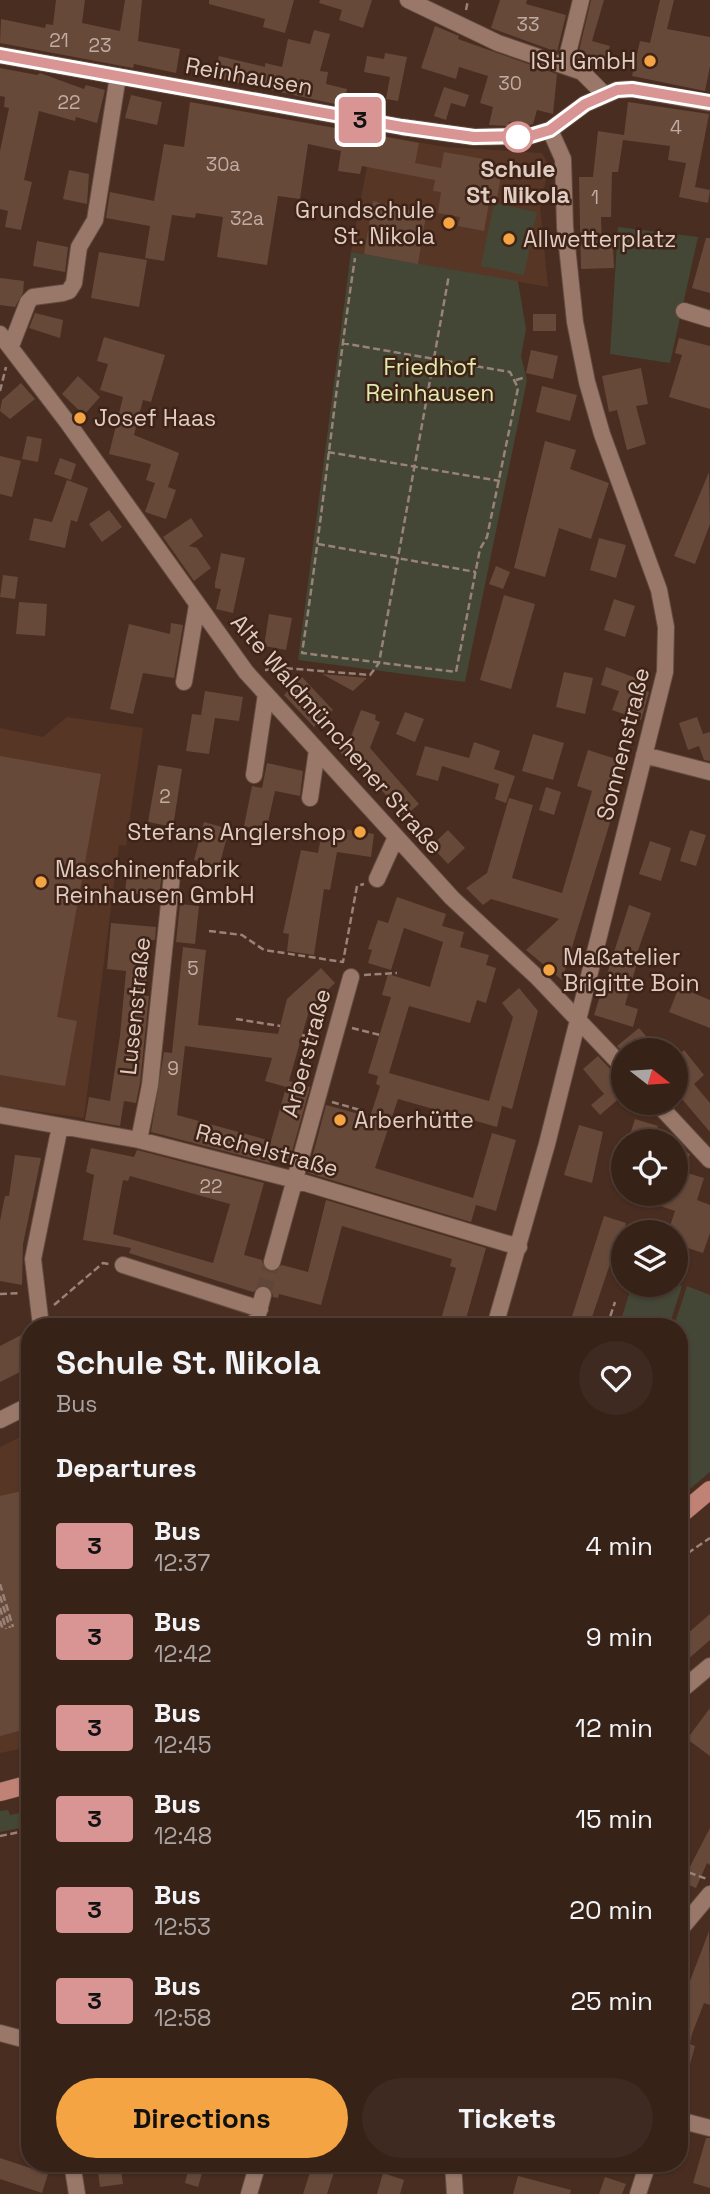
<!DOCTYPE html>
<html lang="en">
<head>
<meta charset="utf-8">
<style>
  :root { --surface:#372218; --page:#3e2a21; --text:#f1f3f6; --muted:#aaa4a2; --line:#513f37; --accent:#f4a443 }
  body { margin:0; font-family:"Space Grotesk",sans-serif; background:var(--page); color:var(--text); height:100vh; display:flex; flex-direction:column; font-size:26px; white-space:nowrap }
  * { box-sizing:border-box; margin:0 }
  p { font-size:23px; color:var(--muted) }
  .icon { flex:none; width:38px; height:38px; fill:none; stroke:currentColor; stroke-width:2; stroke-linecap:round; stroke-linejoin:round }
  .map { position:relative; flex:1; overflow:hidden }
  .details { position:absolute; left:21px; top:1318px; width:667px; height:854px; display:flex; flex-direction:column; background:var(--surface); border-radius:28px; box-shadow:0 2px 5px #0004,0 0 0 2px var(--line) }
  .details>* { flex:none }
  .badge { padding:0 14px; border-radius:5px; font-size:24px; line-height:46px }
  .needle { width:46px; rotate:107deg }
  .tools { position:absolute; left:611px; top:1038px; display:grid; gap:14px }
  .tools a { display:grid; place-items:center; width:77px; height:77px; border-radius:50%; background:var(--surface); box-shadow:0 2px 5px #0004,0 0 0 2px var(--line); font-size:35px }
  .map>.badge { position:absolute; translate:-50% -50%; box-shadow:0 0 0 4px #fff }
  h2 { padding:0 35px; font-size:26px; line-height:63px }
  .round { display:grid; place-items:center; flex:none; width:74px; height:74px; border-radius:37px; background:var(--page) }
  .summary { display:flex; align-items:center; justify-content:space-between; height:119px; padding:0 35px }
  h1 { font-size:33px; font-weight:700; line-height:52px }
  .primary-button { display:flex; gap:14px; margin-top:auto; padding:14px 35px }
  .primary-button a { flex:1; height:80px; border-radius:42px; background:var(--accent); color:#111; font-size:28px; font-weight:700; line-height:80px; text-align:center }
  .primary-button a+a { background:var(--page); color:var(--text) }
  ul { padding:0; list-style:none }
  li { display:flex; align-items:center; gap:21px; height:91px; padding:0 35px }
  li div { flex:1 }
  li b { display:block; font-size:26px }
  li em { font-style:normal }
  li .badge { min-width:77px; font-weight:700; text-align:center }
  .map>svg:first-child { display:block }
  .built { fill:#583626 }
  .green { fill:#444735 }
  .building { fill:#67493a; fill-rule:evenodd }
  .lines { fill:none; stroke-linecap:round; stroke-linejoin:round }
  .minor-tunnel { stroke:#604539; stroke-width:16; stroke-dasharray:16 8; stroke-linecap:butt }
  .minor-casing { stroke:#634c40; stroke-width:18 }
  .major-casing { stroke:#634c40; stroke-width:19 }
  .path { stroke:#998277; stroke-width:2.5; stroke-dasharray:7 3.5; stroke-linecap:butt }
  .minor { stroke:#997869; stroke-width:16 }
  .major { stroke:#c08275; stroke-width:18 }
  .line-casing { stroke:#fff; stroke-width:16 }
  .line { stroke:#d99594; stroke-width:10 }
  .poi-dot { fill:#f4a443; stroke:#3e2316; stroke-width:2.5 }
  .stop-dot { fill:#fff; stroke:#d99594; stroke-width:3.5 }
  .labels { text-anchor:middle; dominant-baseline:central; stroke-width:5; stroke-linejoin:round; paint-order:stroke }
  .number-label { font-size:19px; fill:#c1aca2 }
  .poi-label { font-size:23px; fill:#dfcdc4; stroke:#3e2316; text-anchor:start }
  .street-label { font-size:23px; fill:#dfcdc4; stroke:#3e2316 }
  .stop-label { font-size:23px; font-weight:bold; fill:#dfcdc4; stroke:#3e2316 }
  .park-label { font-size:23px; fill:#e1ebaf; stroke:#3e2316 }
</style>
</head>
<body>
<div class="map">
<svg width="710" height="2194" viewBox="0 0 710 2194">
  <rect width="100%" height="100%" fill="#492d20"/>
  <!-- built -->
  <path class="built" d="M373,134L445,147L542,153L549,166L540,207L548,287L351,252Z
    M67,717L143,728L126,846L119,845L84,1118L0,1106V728L43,737Z
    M30,1432V1747L0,1753V1447Z"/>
  <!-- green -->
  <path class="green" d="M494,203L537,212L524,275L481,266Z
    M618,227L698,237L670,363L610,354Z
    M351,252L518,281L526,329L521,356L527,380L465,682L298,660Z
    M676,1284L682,1286L669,1326H619L632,1285Z
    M687,1286L710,1295V1472L679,1498V1326H674Z
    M8,1810L10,1815L30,1811V1826L0,1832V1811Z"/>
  <!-- building -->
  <path class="building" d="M56,0H85L82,23L120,31L125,0H142L138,41L180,49L176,73L134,64L133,68L0,43L1,19L45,28L46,24L53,25Z
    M209,0H294L285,33L263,27L265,19L209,4Z
    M320,0H372L363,28L339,20L342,10L319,3Z
    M500,0H527L526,4L566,15L557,52L491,28Z
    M591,0H604L592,41L610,46L603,71L577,59Z
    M660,0H674L667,29L710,37V66L705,91L632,76L640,41L650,43Z
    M435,26L459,36L458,39L557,74L553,114L537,110L533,124L528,126L509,122L508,126L489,125L493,107L480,103L488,76L459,67L456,79L421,68Z
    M314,30L330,34L320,71L328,72L326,84L347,89L344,106L214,78L219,56L265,67V63L282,67L288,39L310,44Z
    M385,53L407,57L398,101L386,99L390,77L364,72L367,56L384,59Z
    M0,68L37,75L40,73L84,89L86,85L105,90L97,123L76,117L75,121L39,111L24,180L32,182L21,230L5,227L8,211L0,209V151L9,108L4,107L5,97L0,96Z
    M444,87L469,95L465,107L451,103L446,120L434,116Z
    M131,95L162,102L157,125L125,118Z
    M190,102L419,143L415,163L441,168L444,152L489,160L488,164L493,165L491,175L501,176L497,198L490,197L484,231L458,226L460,217L438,213L441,192L433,191L435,180L362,166L360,174L338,171L341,151L308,144L300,199L278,196L267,265L217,257L223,217L196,213L195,218L172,215L164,261L145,258L150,226L106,218L110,192L154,201L164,144L184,147Z
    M628,102L709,114L695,187L710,190L708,203L679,197L686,163L668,160L670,146L623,140L618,172H612L611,217H601L602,247L613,246L614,268L581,269L579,177H593L598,131L624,135Z
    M69,170L89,174L87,204L63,199Z
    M373,201L426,215L418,264L364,254Z
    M706,238H710V293L692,288Z
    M37,241L68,247L65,272L33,266Z
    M99,252L147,260L139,307L91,298Z
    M0,278L24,281L23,293L15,307L0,305Z
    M35,313L63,320L60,338L29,328Z
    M533,314H556V331H533Z
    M104,337L165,355L151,402L143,400L134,435L179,453L168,487L176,490L166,519L145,512L155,483L146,480L151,464L109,454L123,397L100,390L108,364L97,361Z
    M679,338L710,346V409L669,397L682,355L675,353Z
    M531,350L558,356L553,379L526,373Z
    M641,368L648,404L636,406L646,444L627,450L617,410L609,412L602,376Z
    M78,376L100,397L84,415L62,394Z
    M21,383L35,399L10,419L0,411L2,400Z
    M542,386L577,395L570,421L536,412Z
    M27,436L42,439L38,462L22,459Z
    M545,441L576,450L570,469L609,483L591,539L559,528L545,577L514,568Z
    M0,456L21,461L12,497L0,494Z
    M60,458L76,464L71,480L54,474Z
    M709,472L710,524L695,564L674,556Z
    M67,480L88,488L77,522L71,520L65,548L29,540L34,518L52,522Z
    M109,510L122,527L102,542L89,524Z
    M191,518L203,536L189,546L197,548L211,568L194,581L163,537Z
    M599,538L626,545L616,578L590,570Z
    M221,553L245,558L233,613L216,609L221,589L215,588V583Z
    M496,566L510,572L503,589L489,584Z
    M3,575L18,577L15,599L0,597Z
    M504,595L535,604L511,689L480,680Z
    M614,599L635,606L625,637L604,630Z
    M19,602L47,604L45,636L16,634Z
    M269,614L292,618L286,650L264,646Z
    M171,623L183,625L174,678L143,673L133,714L110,709L129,624L170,634Z
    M606,667L639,679L636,687L649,692L641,720L612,710L619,691L601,685Z
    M564,672L593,678L585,714L556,707Z
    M322,674L367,678L353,691Z
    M302,677L333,710L314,727L284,695Z
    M205,691L243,697L239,721L215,718L209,754L186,751L192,714L201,715Z
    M361,710L376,715L375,720L380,722L370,748L419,804L405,816L354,760L349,763L336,747L352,734Z
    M405,712L424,719L415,742L396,734Z
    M697,717L703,734L710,732V761L704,760L699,746L688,750L679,723Z
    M533,734L564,743L553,780L522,771Z
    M474,742L500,751L494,769L515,776L506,803L495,799L499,784L442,766L438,781L416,775L425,746L469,758Z
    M588,750L619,760L606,803L615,806L562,980L526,950L559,919L491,899L483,905L466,888L487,873L509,798L533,805L512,878L562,893L592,791L577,786Z
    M0,756L101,774L57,1017L77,1021L65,1086L0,1075Z
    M267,763L303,771L300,796L275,791L266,831L244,826L252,786L262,788Z
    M158,765L182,769L173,827L148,822Z
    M546,787L561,792L554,815L539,810Z
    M204,822L229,829L219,867L194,860Z
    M323,826L374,834L371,857L337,852L330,890L324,889L314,955L287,951L289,934L283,933L301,850L318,853Z
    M448,830L465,848L448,864L431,846Z
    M690,830L706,835L696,866L680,861Z
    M650,841L671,848L661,881L639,874Z
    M128,867L162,872L159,897L125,892Z
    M397,897L446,914L442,926L464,932L460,947L489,955L486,965L496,968L486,1003L477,1000L470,1023L409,1006L389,1073L489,1101L513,1017L502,1003L519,988L538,1011L512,1109L502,1106L497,1127L398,1099L375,1168L473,1198L492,1133L516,1140L496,1211L476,1205L471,1222L308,1173L326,1105L370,1117L380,1086L376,1084L378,1076L368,1073L391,997L382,995L388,974L430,987L443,942L404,928L391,970L368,963L372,950L368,949L378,920L388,923Z
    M180,904L199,906L195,944L176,942Z
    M629,905L651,913L634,962L637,963L625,1005L638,1009L633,1027L594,1015Z
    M111,923L156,927L155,940H150L145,996H149L140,1083L136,1103L124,1101L120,1126L85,1120L89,1097L110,1101L120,1036L126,971L107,969Z
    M183,947L206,950L198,1025L278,1034L287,999L321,968L335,983L310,1007L289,1081L310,1087L290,1159L272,1154L270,1163L151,1132L164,1052L172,1053ZM185,1046L272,1058L265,1081L286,1087L271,1141L177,1115Z
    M679,987L710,1000V1028L669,1012Z
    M639,1028L658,1050L623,1052L617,1046Z
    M684,1050L704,1075L694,1084L710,1103V1132L676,1092V1057Z
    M598,1056L615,1074L623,1077V1095L600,1115L591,1105L604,1094L583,1069Z
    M635,1119L658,1126L653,1141H628Z
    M579,1125L603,1132L592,1183L564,1175Z
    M676,1146L690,1154L684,1172L704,1178L697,1200L710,1205V1233L703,1253L676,1244V1232H668L675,1211L631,1196L676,1194Z
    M91,1148L134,1157L137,1150L264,1183L244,1255L262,1260L264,1269L270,1272L282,1265L308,1272L326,1200L486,1248L464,1326H439L456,1268L450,1266L452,1259L342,1226L321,1305L279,1294L278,1298L273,1297L271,1288L265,1285L253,1292L129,1253L131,1248L83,1240L94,1175L86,1172ZM130,1176L230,1204L213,1263L113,1234L123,1180L128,1181Z
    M15,1155L41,1158L23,1244L22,1285L0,1281V1221L5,1196H9Z
    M604,1216L626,1223L615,1259L612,1258L589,1326H569Z
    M25,1333L30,1342V1367L0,1382V1346Z
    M30,1489V1728L0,1736V1496Z
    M710,1614V1640L679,1667V1641Z
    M710,1708V1756L687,1739Z
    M710,1828V1865L707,1863L696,1888L682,1882Z
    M709,1931L710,2005L704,2003L692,2034L690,2044L695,2046L683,2090L679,2089V2010Z
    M706,2138H710V2188L693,2183Z
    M0,2158L48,2174L42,2193L0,2179Z
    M97,2163H120L123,2184L100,2187Z
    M190,2163H205L198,2187L185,2183Z
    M313,2163H337L327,2194H303Z
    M383,2173L404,2180L400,2194H377Z
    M518,2176L571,2190L570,2194H513Z
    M605,2177L626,2184L622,2194H599Z"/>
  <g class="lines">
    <!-- minor-tunnel -->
    <path class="minor-tunnel" d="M263,1295L272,1262"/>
    <defs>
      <path id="minor" d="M408,0L498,43L582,72L604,94
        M0,55L402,127L474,137L530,136L550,130L585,104L617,90L632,89L710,103
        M565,65L581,0
        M684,311L710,319
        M0,334L68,423L246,672L452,898L538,978L623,1067
        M11,346L28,302L33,297L63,293L69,291L74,283L79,247L95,220L118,76
        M184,682L197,605
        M644,755L710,772
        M254,775L266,694
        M310,798L317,750
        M377,879L396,837
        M656,1102L710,1160
        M0,1115L139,1140L295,1180L519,1247
        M139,1140L150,1085L172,875
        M272,1262L351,977
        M123,1265L260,1309
        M41,1326L33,1259L60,1126
        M255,1326L263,1295
        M495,1326L547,1144L665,672L666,627L659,590L602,434L587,382L575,322L565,227L563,159L550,130
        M0,1420L30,1405
        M679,1692L710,1666
        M679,1931L710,1894
        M0,2033L30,2041
        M679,2120L710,2128
        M72,2163L77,2194
        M436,2163H454
        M453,2163L455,2194
        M249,2194L258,2163
        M638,2194L648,2163"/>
      <path id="major" d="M679,1516L710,1490
        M0,1792L30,1784"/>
    </defs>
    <!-- minor casing -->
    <use href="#minor" class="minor-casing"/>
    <!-- major casing -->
    <use href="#major" class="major-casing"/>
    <!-- path -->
    <path class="path" d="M466,10L468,0
      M342,343L510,372L518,388L487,537L480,549L456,672L302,653C322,522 335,389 355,258
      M516,380L526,377
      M0,391L6,367
      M328,452L500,481
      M318,544L476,572
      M265,670L284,668L370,675L379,663L449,275
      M209,931L242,935L264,950L343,962L357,886L364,884
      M364,975L397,973
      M236,1019L280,1026
      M352,1028L380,1035
      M302,1035L316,1039
      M332,1102L360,1110
      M0,1294L21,1293
      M54,1305L103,1263L109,1264
      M607,1326L615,1302
      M679,1559L710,1538
      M0,1584L13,1627
      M0,1596L10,1628
      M0,1608L6,1629
      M0,1621L3,1630
      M0,1836L30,1830
      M679,1869L707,1879"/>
    <!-- minor -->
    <use href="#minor" class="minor"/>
    <!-- major -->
    <use href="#major" class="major"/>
  </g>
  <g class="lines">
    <defs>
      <path id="line" d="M0,55L402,127L474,137L530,136L550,130L585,104L617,90L632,89L710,102"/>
    </defs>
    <!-- line casing -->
    <use href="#line" class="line-casing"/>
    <!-- line -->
    <use href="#line" class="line"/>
  </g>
  <!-- markers -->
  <g class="poi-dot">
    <circle cx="650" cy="61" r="7"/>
    <circle cx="449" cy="223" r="7"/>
    <circle cx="509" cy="239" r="7"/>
    <circle cx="80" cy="418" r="7"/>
    <circle cx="360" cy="832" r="7"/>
    <circle cx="41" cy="882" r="7"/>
    <circle cx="549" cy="970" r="7"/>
    <circle cx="340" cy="1120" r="7"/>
  </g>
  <circle class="stop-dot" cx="518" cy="137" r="14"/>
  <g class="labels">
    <!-- number labels -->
    <g class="number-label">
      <text x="528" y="24">33</text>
      <text x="59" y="40">21</text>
      <text x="100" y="45">23</text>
      <text x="510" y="83">30</text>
      <text x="69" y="102">22</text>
      <text x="676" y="127">4</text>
      <text x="223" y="164">30a</text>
      <text x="595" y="197">1</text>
      <text x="247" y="218">32a</text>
      <text x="165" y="796">2</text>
      <text x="193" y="968">5</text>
      <text x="173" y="1068">9</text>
      <text x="211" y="1186">22</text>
    </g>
    <!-- poi labels -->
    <g class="poi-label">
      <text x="636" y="61" text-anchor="end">ISH GmbH</text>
      <text x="435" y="210" text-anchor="end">Grundschule<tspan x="435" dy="26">St. Nikola</tspan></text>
      <text x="523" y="239">Allwetterplatz</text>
      <text x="94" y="418">Josef Haas</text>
      <text x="346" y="832" text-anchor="end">Stefans Anglershop</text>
      <text x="55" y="869">Maschinenfabrik<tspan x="55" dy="26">Reinhausen GmbH</tspan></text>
      <text x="563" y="957">Maßatelier<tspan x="563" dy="26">Brigitte Boin</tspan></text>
      <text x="354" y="1120">Arberhütte</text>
    </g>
    <!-- street labels -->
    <g class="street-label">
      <text transform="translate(249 76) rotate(10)">Reinhausen</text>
      <text transform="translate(337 734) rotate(49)">Alte Waldmünchener Straße</text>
      <text transform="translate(623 744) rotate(-76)">Sonnenstraße</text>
      <text transform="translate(135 1006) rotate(-84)">Lusenstraße</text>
      <text transform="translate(306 1053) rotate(-75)">Arberstraße</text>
      <text transform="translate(267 1150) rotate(15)">Rachelstraße</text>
    </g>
    <!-- stop labels -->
    <g class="stop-label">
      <text x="518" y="169">Schule<tspan x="518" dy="26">St. Nikola</tspan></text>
    </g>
    <!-- park labels -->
    <g class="park-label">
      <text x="430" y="367">Friedhof<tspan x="430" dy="26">Reinhausen</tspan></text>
    </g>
  </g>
</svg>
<div class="tools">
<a><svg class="needle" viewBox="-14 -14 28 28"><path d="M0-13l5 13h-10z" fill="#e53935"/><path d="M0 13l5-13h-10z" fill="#aaa4a2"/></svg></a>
<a><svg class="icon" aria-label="locate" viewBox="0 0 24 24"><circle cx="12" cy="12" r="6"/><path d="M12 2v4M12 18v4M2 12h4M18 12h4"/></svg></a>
<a><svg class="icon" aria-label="layers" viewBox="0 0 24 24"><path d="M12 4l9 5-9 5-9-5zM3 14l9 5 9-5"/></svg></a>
</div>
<b class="badge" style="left:360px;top:120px;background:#d99594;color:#111">3</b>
<section class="details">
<div class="summary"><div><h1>Schule St. Nikola</h1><p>Bus</p></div><a class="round"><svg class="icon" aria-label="heart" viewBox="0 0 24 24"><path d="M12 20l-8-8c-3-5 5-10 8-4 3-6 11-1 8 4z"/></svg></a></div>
<h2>Departures</h2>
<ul>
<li><span class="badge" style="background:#d99594;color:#111">3</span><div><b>Bus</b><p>12:37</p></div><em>4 min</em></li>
<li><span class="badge" style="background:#d99594;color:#111">3</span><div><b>Bus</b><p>12:42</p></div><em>9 min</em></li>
<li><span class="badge" style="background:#d99594;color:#111">3</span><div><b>Bus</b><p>12:45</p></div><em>12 min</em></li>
<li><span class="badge" style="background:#d99594;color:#111">3</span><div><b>Bus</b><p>12:48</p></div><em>15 min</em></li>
<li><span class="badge" style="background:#d99594;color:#111">3</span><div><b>Bus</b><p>12:53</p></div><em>20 min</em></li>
<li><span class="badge" style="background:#d99594;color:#111">3</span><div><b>Bus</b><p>12:58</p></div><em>25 min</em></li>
</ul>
<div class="primary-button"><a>Directions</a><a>Tickets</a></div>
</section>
</div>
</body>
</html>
